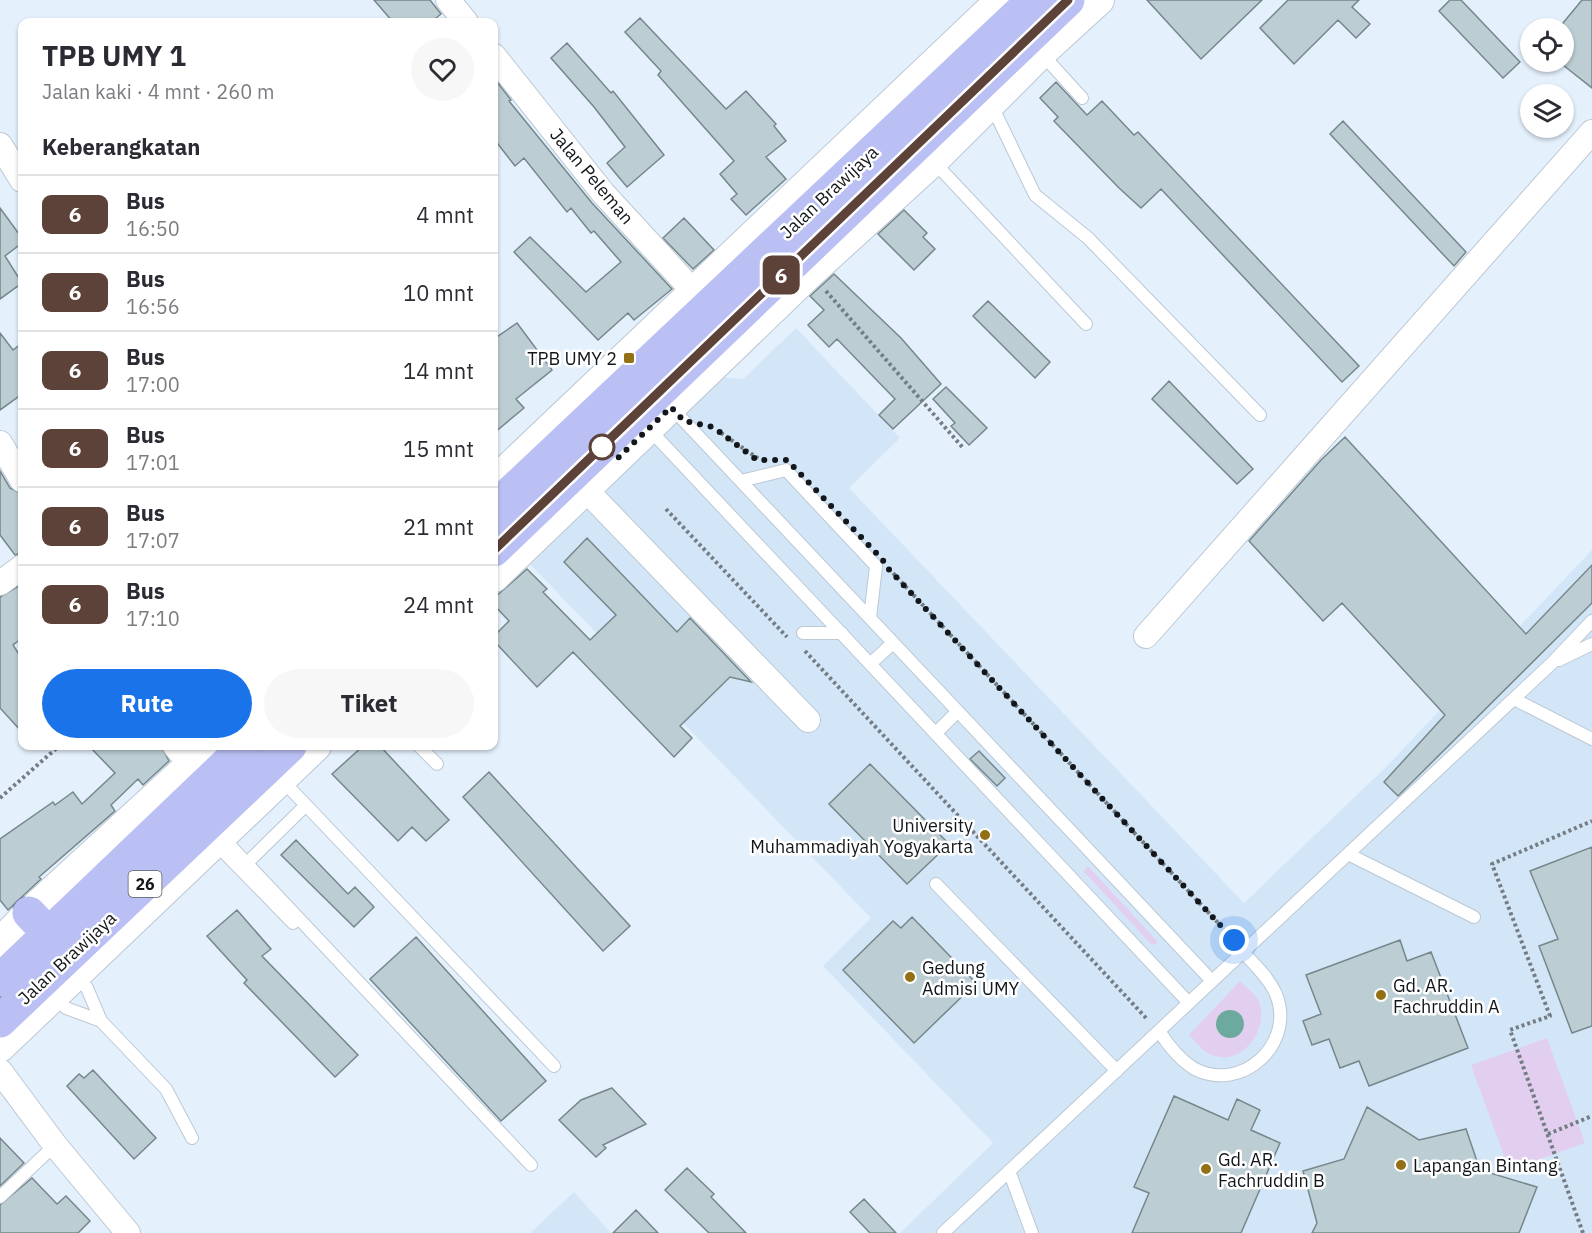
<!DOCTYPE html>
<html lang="id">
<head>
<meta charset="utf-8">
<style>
  :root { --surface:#fff; --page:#f7f7f7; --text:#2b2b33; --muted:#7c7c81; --line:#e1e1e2; --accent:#1a73e8 }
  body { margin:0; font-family:"IBM Plex Sans",sans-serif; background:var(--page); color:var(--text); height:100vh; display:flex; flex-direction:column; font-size:22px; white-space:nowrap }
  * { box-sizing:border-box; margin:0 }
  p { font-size:20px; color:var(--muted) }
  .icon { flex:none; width:33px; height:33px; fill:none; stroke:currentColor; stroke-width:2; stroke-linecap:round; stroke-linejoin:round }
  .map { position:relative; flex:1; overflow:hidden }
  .sheet { position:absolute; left:18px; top:18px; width:480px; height:732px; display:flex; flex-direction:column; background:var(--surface); border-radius:12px; box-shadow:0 2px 4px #0004 }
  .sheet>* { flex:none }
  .badge { padding:0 12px; border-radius:9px; font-size:21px; line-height:39px }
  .controls { position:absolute; left:1520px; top:18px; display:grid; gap:12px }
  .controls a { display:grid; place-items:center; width:54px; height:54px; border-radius:50%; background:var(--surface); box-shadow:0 2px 4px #0004; font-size:30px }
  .you { position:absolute; width:30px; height:30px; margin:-15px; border:4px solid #fff; border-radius:50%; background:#1a73e8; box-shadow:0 0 0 9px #1a73e833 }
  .map>.badge { position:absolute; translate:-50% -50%; box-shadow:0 0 0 3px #fff }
  h2 { padding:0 24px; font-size:22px; line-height:54px }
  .round { display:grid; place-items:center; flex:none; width:63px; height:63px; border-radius:32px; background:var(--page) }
  .head { display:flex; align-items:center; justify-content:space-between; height:102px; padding:0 24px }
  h1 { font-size:28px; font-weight:700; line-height:45px }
  .action { display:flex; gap:12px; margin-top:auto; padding:12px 24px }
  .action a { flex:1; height:69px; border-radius:36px; background:var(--accent); color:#fff; font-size:24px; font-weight:700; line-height:69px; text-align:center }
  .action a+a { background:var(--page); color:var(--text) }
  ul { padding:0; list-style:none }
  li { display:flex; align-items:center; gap:18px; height:78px; padding:0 24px; border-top:2px solid var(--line) }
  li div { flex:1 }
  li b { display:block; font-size:22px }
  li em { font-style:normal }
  li .badge { min-width:66px; font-weight:700; text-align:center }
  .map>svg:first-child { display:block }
  .built { fill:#d3e6f7 }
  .green { fill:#e2cff0 }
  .water { fill:#6caa9f }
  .building { fill:#bcced3; stroke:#76878c; stroke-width:1.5 }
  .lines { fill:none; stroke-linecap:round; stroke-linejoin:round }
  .service-casing { stroke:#bcc8d4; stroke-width:14 }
  .minor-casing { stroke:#bcc8d4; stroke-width:26 }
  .tertiary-casing { stroke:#bcc8d4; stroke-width:32 }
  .trunk-casing { stroke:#747ba6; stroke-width:35 }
  .path { stroke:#747c84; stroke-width:4; stroke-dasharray:3 3; stroke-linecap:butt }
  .service { stroke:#fff; stroke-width:12 }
  .minor { stroke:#fff; stroke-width:24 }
  .tertiary { stroke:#fff; stroke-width:30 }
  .trunk { stroke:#bac0f4; stroke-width:33 }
  .line-casing { stroke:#fff; stroke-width:14 }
  .line { stroke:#5c4238; stroke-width:9 }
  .walk { stroke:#13171b; stroke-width:6; stroke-dasharray:0 10.8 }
  .poi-dot { fill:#936f16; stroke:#fff; stroke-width:2 }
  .stop-dot { fill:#fff; stroke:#5c4238; stroke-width:3 }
  .labels { text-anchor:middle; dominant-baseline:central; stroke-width:5; stroke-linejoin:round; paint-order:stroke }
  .shield { fill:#fff; stroke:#5a5d5f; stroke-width:1.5 }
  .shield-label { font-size:16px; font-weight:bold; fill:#13171b }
  .street-label { font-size:18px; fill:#13171b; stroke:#fff }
  .poi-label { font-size:18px; fill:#13171b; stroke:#fff; text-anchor:start }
</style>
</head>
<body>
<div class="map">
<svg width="1592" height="1233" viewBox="0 0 1592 1233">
  <rect width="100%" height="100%" fill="#e4f1fd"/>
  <!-- built -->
  <path class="built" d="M796,328L900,438L849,488L1244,903L1387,766L1592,550V1233H900L993,1143L823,966L871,918L525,559L706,376L743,379Z
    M574,1192L611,1233H530Z"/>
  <!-- green -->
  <path class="green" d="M1086,867H1089L1157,941L1156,944L1152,945L1084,872Z
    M1240,981C1246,987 1256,994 1259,1002C1270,1032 1238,1072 1206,1052C1200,1048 1194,1040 1189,1035Z
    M1547,1038L1585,1143L1509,1170L1471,1065Z"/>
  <!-- water -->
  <path class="water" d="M1216 1024a14 14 0 1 1 28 0a14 14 0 1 1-28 0Z"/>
  <!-- building -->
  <path class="building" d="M374,0H430L441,14L431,22H393Z
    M1147,0H1262L1201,59Z
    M1288,0H1359L1352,7L1370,24L1356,38L1338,20L1294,64L1260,28Z
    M1450,0H1461L1520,62L1503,78L1439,11Z
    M1582,0H1592V88L1563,65V23Z
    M640,18L726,109L746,91L776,124L774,126L786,141L766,157L786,179L746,215L731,199L737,194L720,174L734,161L658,75L661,71L625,32Z
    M567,43L611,93L613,91L664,155L627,187L607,163L625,147L594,107L551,58Z
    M494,78L511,100L509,101L592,203L672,289L634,320L628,313L598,340L514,252L530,237L586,292L621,262L594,231L591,233L571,208L567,212L524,158L515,166L494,139Z
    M1056,82L1087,115L1102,101L1134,135L1138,132L1359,366L1342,382L1161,189L1141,208L1119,188L1054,121L1058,117L1040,98Z
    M1343,121L1466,252L1454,266L1330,134Z
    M0,208L22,238V243L5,256L22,283L0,299Z
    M904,210L927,233L923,237L935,249L914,270L878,234Z
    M684,218L714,250L693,269L663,238Z
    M834,274L901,338L941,384L893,429L879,415L895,399L837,339L829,347L808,325L824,310L810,296Z
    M988,301L1050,362L1035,378L973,316Z
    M517,323L552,370L516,399L524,408L494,433V339Z
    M0,333L13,350L22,343V394L0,410Z
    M1169,381L1253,469L1237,484L1152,399Z
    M946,387L987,428L969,445L951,426L955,423L933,399Z
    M1345,437L1526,634L1592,565V603L1398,796L1384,782L1445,715L1342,603L1323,621L1249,541L1321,460Z
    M0,471L10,488L22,494V553L15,555L0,535Z
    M587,538L677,632L690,618L751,682L730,677L680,726L692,738L674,757L573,652L537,687L494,641V636L509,621L494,605V598L527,569L547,589L543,592L590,640L616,615L564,562Z
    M22,584V638L13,645L22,659V732L0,708V597Z
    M89,746H161L169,761L143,785L138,779L111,805L115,811L39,877L41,879L8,910L0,900V839L53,802L55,805L73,792L82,804L115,773Z
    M363,746H380L449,820L426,841L412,827L398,841L332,774Z
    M979,751L1005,778L997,786L970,759Z
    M870,764L949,844L907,884L829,804Z
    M489,772L630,926L603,951L463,797Z
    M296,840L348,894L355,887L374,907L354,927L281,855Z
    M1592,847V1026L1572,1033L1539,946L1558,939L1530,871Z
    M237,910L271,949L262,956L358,1055L335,1077L244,983L247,980L207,936Z
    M912,917L976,983L914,1043L843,970L893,921L901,928Z
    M416,937L546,1081L501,1121L370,979Z
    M1400,940L1407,961L1431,952L1468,1048L1369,1086L1359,1061L1340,1068L1329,1039L1312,1045L1303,1021L1321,1014L1306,975Z
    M93,1070L156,1138L134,1159L67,1086L79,1074L84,1078Z
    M612,1088L646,1124L603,1145L606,1148L596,1157L559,1120L581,1100Z
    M1174,1096L1228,1120L1237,1099L1260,1110L1251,1130L1280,1143L1241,1233H1132L1149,1193L1134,1187Z
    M1367,1107L1419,1140L1466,1129L1480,1170L1537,1187L1519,1233H1312L1317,1223L1303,1171L1344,1159Z
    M0,1138L24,1163L0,1186Z
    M687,1168L714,1194L711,1197L746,1233H709L665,1190Z
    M32,1178L57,1204L66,1196L90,1221L78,1233H0V1205Z
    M864,1199L896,1233H870L850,1212Z
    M636,1210L658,1233H613Z"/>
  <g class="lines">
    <defs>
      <path id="service" d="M1041,53L1082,98
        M991,104L1035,195L1088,238L1260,415
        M933,161L1086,324
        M671,407L1212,981
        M649,429L1189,1003
        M741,481L786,470L876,566L870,618
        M803,633H842
        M1559,660L1592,644
        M870,664L893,643
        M1514,699L1592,739
        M936,733L957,712
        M419,746L437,764
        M282,780L554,1066
        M222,837L531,1165
        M215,843L293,923
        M1348,854L1474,917
        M248,862L305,806
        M936,884L1117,1071
        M76,975L87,988L101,1021
        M54,996L66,1008L101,1021L166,1089L192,1138
        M1159,1031C1168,1045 1179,1059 1193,1068C1242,1095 1298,1042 1275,992C1268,977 1254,964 1243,952
        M1009,1171L1032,1233
        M0,1197L55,1145
        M943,1233L1552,663L1592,621"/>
      <path id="minor" d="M448,0L466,22
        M494,56L603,193L694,292
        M0,145L22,180
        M0,443L22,480
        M585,489L808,720
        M0,583L22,567
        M1146,636L1592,132
        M175,746L191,765
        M0,1071L55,1145L128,1233"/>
      <path id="tertiary" d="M494,482L1001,0
        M494,577L811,272L933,161L1041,53L1099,0
        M0,943L29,913L211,746
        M0,1047L316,746"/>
      <path id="trunk" d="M494,508L1033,0
        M494,550L1068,0
        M29,913L50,935
        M0,980L245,746
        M0,1021L290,746"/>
    </defs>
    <!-- service casing -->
    <use href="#service" class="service-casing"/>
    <!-- minor casing -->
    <use href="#minor" class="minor-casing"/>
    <!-- tertiary casing -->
    <use href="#tertiary" class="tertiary-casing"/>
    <!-- trunk casing -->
    <use href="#trunk" class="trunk-casing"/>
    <!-- path -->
    <path class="path" d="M826,291L964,449
      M721,433L759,459
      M666,509L787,637
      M893,573L1233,939
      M805,651L1147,1019
      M0,798L59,746
      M1548,1134L1592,1116
      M1583,1233L1510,1030L1550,1016L1492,864L1592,821"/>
    <!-- service -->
    <use href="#service" class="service"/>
    <!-- minor -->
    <use href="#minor" class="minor"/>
    <!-- tertiary -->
    <use href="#tertiary" class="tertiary"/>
    <!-- trunk -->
    <use href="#trunk" class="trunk"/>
  </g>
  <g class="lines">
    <defs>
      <path id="line" d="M494,550L1068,0"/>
    </defs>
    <!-- line casing -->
    <use href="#line" class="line-casing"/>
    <!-- line -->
    <use href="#line" class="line"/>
    <!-- walk -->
    <path class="walk" d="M602,447L617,459L671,407L684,421L713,427L757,460H787L883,560L884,564L1234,940"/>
  </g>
  <!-- markers -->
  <g class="poi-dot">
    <rect x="623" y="352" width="12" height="12" rx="3"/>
    <circle cx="985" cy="835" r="6"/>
    <circle cx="910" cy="977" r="6"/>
    <circle cx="1381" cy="995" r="6"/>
    <circle cx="1401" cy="1165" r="6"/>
    <circle cx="1206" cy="1169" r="6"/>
  </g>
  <circle class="stop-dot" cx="602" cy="447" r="12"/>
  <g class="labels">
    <!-- shield labels -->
    <rect class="shield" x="128.5" y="871" width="33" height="26" rx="4.5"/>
    <g class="shield-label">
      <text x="145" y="884">26</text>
    </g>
    <!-- street labels -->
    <g class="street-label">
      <text transform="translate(592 176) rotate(50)">Jalan Peleman</text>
      <text transform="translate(829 192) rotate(-43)">Jalan Brawijaya</text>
      <text transform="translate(67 958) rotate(-43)">Jalan Brawijaya</text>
    </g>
    <!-- poi labels -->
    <g class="poi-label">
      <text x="617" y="358" text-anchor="end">TPB UMY 2</text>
      <text x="973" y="825" text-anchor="end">University<tspan x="973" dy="21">Muhammadiyah Yogyakarta</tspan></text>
      <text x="922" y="967">Gedung<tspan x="922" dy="21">Admisi UMY</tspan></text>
      <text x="1393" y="985">Gd. AR.<tspan x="1393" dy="21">Fachruddin A</tspan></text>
      <text x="1218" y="1159">Gd. AR.<tspan x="1218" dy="21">Fachruddin B</tspan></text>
      <text x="1413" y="1165">Lapangan Bintang</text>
    </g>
  </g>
</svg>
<div class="controls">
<a><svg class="icon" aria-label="locate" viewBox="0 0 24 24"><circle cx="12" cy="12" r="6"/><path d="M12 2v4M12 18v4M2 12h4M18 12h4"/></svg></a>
<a><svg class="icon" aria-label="layers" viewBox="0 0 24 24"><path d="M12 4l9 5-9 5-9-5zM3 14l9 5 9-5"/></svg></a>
</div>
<div class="you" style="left:1234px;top:940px"></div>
<b class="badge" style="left:781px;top:275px;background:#5c4238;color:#fff">6</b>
<section class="sheet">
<div class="head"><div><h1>TPB UMY 1</h1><p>Jalan kaki · 4 mnt · 260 m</p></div><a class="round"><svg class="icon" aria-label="heart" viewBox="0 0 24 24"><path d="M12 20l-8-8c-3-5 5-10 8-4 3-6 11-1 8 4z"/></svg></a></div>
<h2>Keberangkatan</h2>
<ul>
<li><span class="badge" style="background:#5c4238;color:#fff">6</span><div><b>Bus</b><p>16:50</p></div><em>4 mnt</em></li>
<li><span class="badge" style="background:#5c4238;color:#fff">6</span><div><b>Bus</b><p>16:56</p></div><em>10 mnt</em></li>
<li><span class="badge" style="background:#5c4238;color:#fff">6</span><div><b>Bus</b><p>17:00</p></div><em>14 mnt</em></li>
<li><span class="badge" style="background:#5c4238;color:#fff">6</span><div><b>Bus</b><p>17:01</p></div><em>15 mnt</em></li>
<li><span class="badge" style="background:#5c4238;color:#fff">6</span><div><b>Bus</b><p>17:07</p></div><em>21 mnt</em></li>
<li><span class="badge" style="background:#5c4238;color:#fff">6</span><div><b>Bus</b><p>17:10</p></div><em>24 mnt</em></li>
</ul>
<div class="action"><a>Rute</a><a>Tiket</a></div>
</section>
</div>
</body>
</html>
